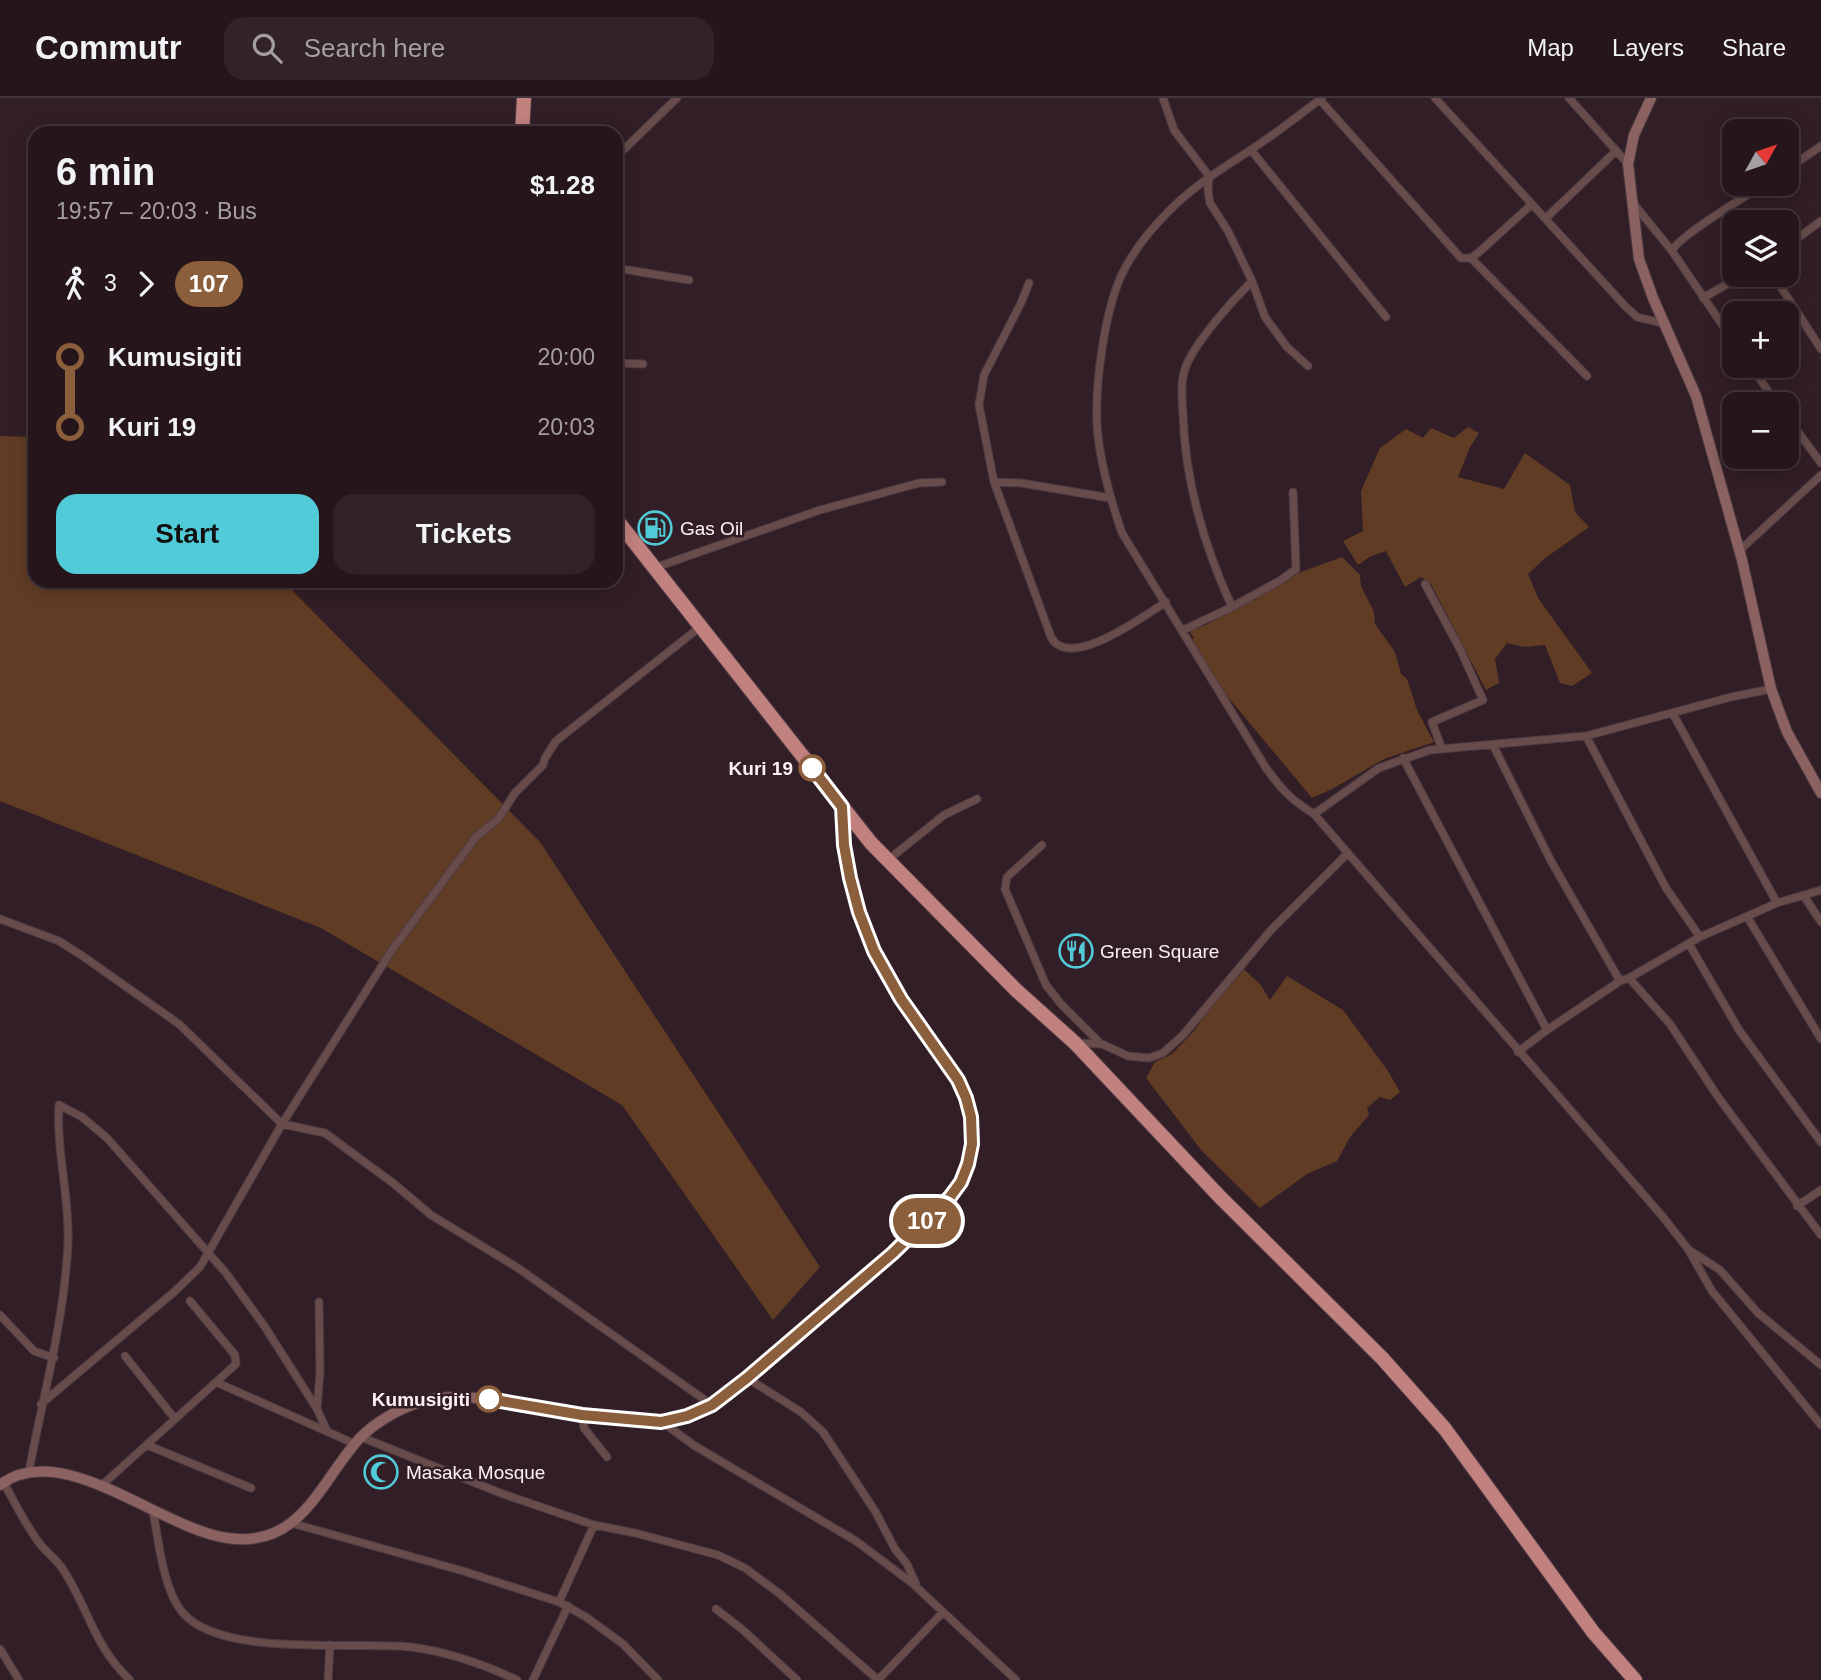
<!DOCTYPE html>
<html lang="en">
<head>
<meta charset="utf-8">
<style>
  :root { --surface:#26161c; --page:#322329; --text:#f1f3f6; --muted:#a49fa3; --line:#42353b; --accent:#52cbd8 }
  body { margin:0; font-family:Helvetica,sans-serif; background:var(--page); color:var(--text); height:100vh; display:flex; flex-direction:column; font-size:26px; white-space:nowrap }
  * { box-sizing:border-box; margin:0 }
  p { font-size:23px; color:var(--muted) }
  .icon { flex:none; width:38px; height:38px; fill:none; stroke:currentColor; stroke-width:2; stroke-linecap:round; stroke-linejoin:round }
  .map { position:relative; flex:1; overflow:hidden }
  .sheet { position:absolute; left:28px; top:28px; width:595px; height:462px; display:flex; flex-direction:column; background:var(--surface); border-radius:21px; box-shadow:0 4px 18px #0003,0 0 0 2px var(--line) }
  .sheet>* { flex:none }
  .badge { padding:0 14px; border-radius:23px; font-size:24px; line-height:46px }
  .needle { width:46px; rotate:50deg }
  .buttons { position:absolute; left:1722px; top:21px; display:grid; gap:14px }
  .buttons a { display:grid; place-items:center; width:77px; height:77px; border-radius:14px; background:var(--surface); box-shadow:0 4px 18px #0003,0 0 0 2px var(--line); font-size:35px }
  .map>.badge { position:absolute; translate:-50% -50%; box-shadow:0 0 0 4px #fff }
  .legs { display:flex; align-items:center; gap:10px; height:77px; padding:0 28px; font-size:23px }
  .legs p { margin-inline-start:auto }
  .summary { display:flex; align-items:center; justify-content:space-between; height:119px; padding:0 28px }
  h1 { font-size:38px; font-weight:700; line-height:52px }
  .action { display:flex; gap:14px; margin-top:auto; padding:14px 28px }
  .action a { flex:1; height:80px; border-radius:21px; background:var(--accent); color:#111; font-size:28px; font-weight:700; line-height:80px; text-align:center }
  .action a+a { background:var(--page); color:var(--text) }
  ul { padding:0 28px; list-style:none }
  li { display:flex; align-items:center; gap:24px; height:70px; font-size:26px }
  li i { display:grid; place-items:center; width:10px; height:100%; margin:0 9px; background:currentColor }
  li i::after { content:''; width:18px; height:18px; margin:-9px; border:5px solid; border-radius:50%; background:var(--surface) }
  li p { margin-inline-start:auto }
  li:first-child i { background:linear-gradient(#0000 50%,currentColor 0) }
  li:last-child i { background:linear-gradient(currentColor 50%,#0000 0) }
  header { display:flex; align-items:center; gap:42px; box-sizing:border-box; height:98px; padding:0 35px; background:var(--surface); border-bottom:2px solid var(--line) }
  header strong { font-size:33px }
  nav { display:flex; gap:38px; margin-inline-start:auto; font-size:24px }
  .search { width:490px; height:63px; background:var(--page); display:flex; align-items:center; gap:18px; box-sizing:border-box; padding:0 24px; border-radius:21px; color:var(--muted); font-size:26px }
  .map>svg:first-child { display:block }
  .green { fill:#613c24 }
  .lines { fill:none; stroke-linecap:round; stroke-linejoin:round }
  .street-casing { stroke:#4f3b43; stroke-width:9 }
  .secondary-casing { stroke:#4f3b43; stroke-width:12 }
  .highway-casing { stroke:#4f3b43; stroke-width:16 }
  .street { stroke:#674c4b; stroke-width:7 }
  .secondary { stroke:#8b6260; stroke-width:10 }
  .highway { stroke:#c1817e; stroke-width:14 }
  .line-1-casing { stroke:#fff; stroke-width:16 }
  .line-1 { stroke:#8b5e3c; stroke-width:10 }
  .stop-1-dot { fill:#fff; stroke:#8b5e3c; stroke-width:3.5 }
  .labels { text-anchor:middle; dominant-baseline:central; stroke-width:5; stroke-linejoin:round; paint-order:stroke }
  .poi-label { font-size:19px; fill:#fef0f5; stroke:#321e26; text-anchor:start }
  .stop-label { font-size:19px; font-weight:bold; fill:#fef0f5; stroke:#321e26; text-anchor:end }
</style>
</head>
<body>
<header>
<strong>Commutr</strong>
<div class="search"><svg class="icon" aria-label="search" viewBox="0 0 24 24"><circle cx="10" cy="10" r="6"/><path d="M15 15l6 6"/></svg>Search here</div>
<nav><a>Map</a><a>Layers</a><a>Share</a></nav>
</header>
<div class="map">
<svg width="1821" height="1582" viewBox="0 0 1821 1582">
  <rect width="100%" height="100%" fill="#321e26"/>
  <!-- green -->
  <path class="green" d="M1468,329L1479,335L1470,349L1458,379L1504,391L1525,355L1570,387L1575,414L1589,429L1544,461L1528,476L1538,500L1592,575L1572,588L1560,585L1545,547L1524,549L1507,545L1495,561L1499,585L1486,592L1431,486L1421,479L1405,489L1386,453L1371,458L1358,467L1343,443L1363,433L1361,393L1380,350L1406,331L1423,340L1431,330L1454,340Z
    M0,338L35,339V483H283L540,744L820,1169L773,1222L622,1007L321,830L0,703Z
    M1342,459L1360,477L1361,488L1374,514L1375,526L1395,554L1401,576L1407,581L1417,612L1434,644L1384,661L1332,691L1312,700L1218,587L1191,542L1194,540L1189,533L1206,527L1290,478Z
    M1240,868L1260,886L1270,902L1287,878L1343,912L1388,973L1400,994L1390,1002L1380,999L1367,1010L1369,1017L1350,1039L1337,1063L1307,1076L1260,1110L1202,1053L1146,980L1155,964L1172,956L1193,934Z"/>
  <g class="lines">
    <defs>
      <path id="street" d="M1163,0L1174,32L1209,78L1208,93L1210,105L1228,133L1252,183L1265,219L1287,249L1308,268
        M1322,0C1298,18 1274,37 1249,53C1220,72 1192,89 1168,114C1151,131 1134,152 1123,174C1105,210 1095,285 1097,326C1099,362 1110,400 1122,435L1266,670C1282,692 1290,701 1314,716L1663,1119L1688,1151L1712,1193L1821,1327
        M1435,0L1625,208L1637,219L1666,226
        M1569,0L1628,66
        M1320,2L1461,160H1471L1478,155L1531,107
        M1251,52L1386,219
        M616,59L677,0
        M1787,71L1821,48
        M1633,105L1672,153
        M1546,120L1616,53
        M1787,148L1821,123
        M1471,160L1587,278
        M616,170L689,182
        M1773,177L1821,251
        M1029,185L1021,205L984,277L979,307L994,384L1051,539C1069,574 1145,517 1166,504
        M1703,200L1743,177
        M1734,244L1672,153C1677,139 1748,97 1765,86
        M616,265L643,266
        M1751,268L1777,306
        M1787,319L1821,365
        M994,384L1021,385L1110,400
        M1739,453L1821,377
        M654,470L820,412L919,385L942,384
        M1425,486L1460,551L1483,602L1432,624L1442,651
        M1232,509L1281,482L1296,471L1293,394
        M1183,532L1232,509C1204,448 1185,383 1183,316C1182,301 1180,283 1186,268C1197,242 1231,204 1252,183
        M1673,616L1777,805
        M1586,638L1666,790L1700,839
        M1493,647L1551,763L1620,883
        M1403,660L1547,932
        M1314,716L1379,670L1430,652L1586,638L1731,599L1771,591
        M1042,747L1007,779L1005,791L1046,887L1061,906L1101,946
        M888,762L944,717L977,701
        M1804,798L1821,824
        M1748,820L1821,941
        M0,821L59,843L84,859L179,926L282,1026L325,1035L393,1085L431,1117L518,1170L712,1307
        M1689,846L1739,932L1821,1044
        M1629,880L1670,926L1718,999L1821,1137
        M1076,945L1102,946L1128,958L1149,960L1163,955L1183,937L1271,832L1348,755
        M1518,954L1547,932L1620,883L1629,880L1700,839L1777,805L1821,792
        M1797,1108L1821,1092
        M1689,1152L1720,1172L1758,1215L1821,1267
        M0,1217L34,1253L54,1260
        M125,1258L175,1321
        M747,1280L801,1314L823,1334L875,1413L895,1451L907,1466L916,1486
        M218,1285L355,1346
        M41,1306L174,1194L200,1169L282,1026L392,852L476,739L498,721L515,695L543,667L545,660L556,643L700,529
        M317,1311L320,1274L319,1204
        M582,1317L584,1330L607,1359
        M662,1324L695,1348L856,1443L912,1485L1016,1582
        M361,1339L503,1396L594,1427L635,1435L718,1457L745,1470L780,1496L878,1582L943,1514
        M147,1347L251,1390
        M29,1373C43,1298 64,1224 68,1146C70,1100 56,1054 59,1007L82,1019L107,1040L226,1175L265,1229L317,1311L327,1333
        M4,1385C15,1405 26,1428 40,1446C47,1455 56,1461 62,1470C89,1510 92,1546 130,1582
        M101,1388L236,1266L235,1257L190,1203
        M153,1414C159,1444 163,1492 183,1515C222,1560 355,1543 411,1549C449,1554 483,1566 517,1582
        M291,1425L463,1473L559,1504L586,1519L623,1546L658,1582
        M559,1504L594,1427
        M716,1511L743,1532L797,1582
        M0,1551L19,1582
        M328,1582L330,1547
        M533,1582L568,1508"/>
      <path id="secondary" d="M1651,0L1634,37L1628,66L1639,161L1653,200L1696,298L1742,462L1771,591L1787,634L1821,695
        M0,1387C62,1340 159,1430 227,1440C301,1451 320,1384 359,1341C374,1325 397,1312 417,1305C455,1292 495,1303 533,1310C561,1315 589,1317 617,1319C631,1321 646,1324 660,1323C682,1323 705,1311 724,1299C764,1266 803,1230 844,1196C877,1168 942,1120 961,1083C992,1022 956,980 924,934C906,908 888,881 874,853C853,807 844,759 842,709"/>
      <path id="highway" d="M522,35L524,0
        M616,421L871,745L1016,892L1075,945L1220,1099L1382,1260L1445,1331L1593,1534L1635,1582"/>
    </defs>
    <!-- street casing -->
    <use href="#street" class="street-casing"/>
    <!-- secondary casing -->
    <use href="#secondary" class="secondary-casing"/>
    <!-- highway casing -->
    <use href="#highway" class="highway-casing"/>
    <!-- street -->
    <use href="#street" class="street"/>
    <!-- secondary -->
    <use href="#secondary" class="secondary"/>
    <!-- highway -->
    <use href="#highway" class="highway"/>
  </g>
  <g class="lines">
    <defs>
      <path id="line-1" d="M489,1301L582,1317L661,1324L687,1318L712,1307L747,1280L893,1155L950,1099L961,1084L968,1066L972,1046L971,1019L966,1000L958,982L901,901L874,853L859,814L850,780L844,747L842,709L812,670"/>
    </defs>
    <!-- line-1 casing -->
    <use href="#line-1" class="line-1-casing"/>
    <!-- line-1 -->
    <use href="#line-1" class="line-1"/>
  </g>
  <!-- icons -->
  <defs>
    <symbol id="fuel-ring" viewBox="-11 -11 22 22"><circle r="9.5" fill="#321e26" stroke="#52cbd8" stroke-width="1.5"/><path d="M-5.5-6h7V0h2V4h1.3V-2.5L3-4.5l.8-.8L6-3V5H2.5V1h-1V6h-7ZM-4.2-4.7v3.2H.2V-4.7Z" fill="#52cbd8"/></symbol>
    <symbol id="restaurant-ring" viewBox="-11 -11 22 22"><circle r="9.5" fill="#321e26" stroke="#52cbd8" stroke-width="1.5"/><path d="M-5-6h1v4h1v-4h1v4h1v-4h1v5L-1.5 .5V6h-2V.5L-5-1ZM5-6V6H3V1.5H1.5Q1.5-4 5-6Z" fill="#52cbd8"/></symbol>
    <symbol id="mosque-ring" viewBox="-11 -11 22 22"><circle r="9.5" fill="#321e26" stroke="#52cbd8" stroke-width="1.5"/><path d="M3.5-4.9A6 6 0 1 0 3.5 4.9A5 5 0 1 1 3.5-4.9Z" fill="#52cbd8"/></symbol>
  </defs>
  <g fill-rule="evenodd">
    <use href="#fuel-ring" x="636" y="411" width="38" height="38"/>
    <use href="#restaurant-ring" x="1057" y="834" width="38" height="38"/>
    <use href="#mosque-ring" x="362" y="1355" width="38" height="38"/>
  </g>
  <!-- markers -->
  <g class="stop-1-dot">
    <circle cx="812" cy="670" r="12"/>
    <circle cx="489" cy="1301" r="12"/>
  </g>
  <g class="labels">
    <!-- poi labels -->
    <g class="poi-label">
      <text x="680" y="430">Gas Oil</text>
      <text x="1100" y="853">Green Square</text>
      <text x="406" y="1374">Masaka Mosque</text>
    </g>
    <!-- stop labels -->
    <g class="stop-label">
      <text x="793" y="670">Kuri 19</text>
      <text x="470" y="1301">Kumusigiti</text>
    </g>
  </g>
</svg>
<div class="buttons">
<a><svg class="needle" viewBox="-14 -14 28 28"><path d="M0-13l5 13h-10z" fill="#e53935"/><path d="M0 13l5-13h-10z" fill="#a49fa3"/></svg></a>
<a><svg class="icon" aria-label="layers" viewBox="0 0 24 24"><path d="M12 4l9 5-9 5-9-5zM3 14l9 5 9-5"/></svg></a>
<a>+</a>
<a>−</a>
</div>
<b class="badge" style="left:927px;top:1123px;background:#8b5e3c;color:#fff">107</b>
<section class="sheet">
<div class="summary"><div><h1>6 min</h1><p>19:57 – 20:03 · Bus</p></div><b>$1.28</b></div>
<div class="legs"><svg class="icon" aria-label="walk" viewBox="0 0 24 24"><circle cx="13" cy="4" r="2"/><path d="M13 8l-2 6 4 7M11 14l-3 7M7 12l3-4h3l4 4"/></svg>3<svg class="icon" aria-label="forward" viewBox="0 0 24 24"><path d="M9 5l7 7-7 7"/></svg><b class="badge" style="background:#8b5e3c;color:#fff">107</b></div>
<ul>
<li><i style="color:#8b5e3c"></i><b>Kumusigiti</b><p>20:00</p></li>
<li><i style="color:#8b5e3c"></i><b>Kuri 19</b><p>20:03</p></li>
</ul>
<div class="action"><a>Start</a><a>Tickets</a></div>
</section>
</div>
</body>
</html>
